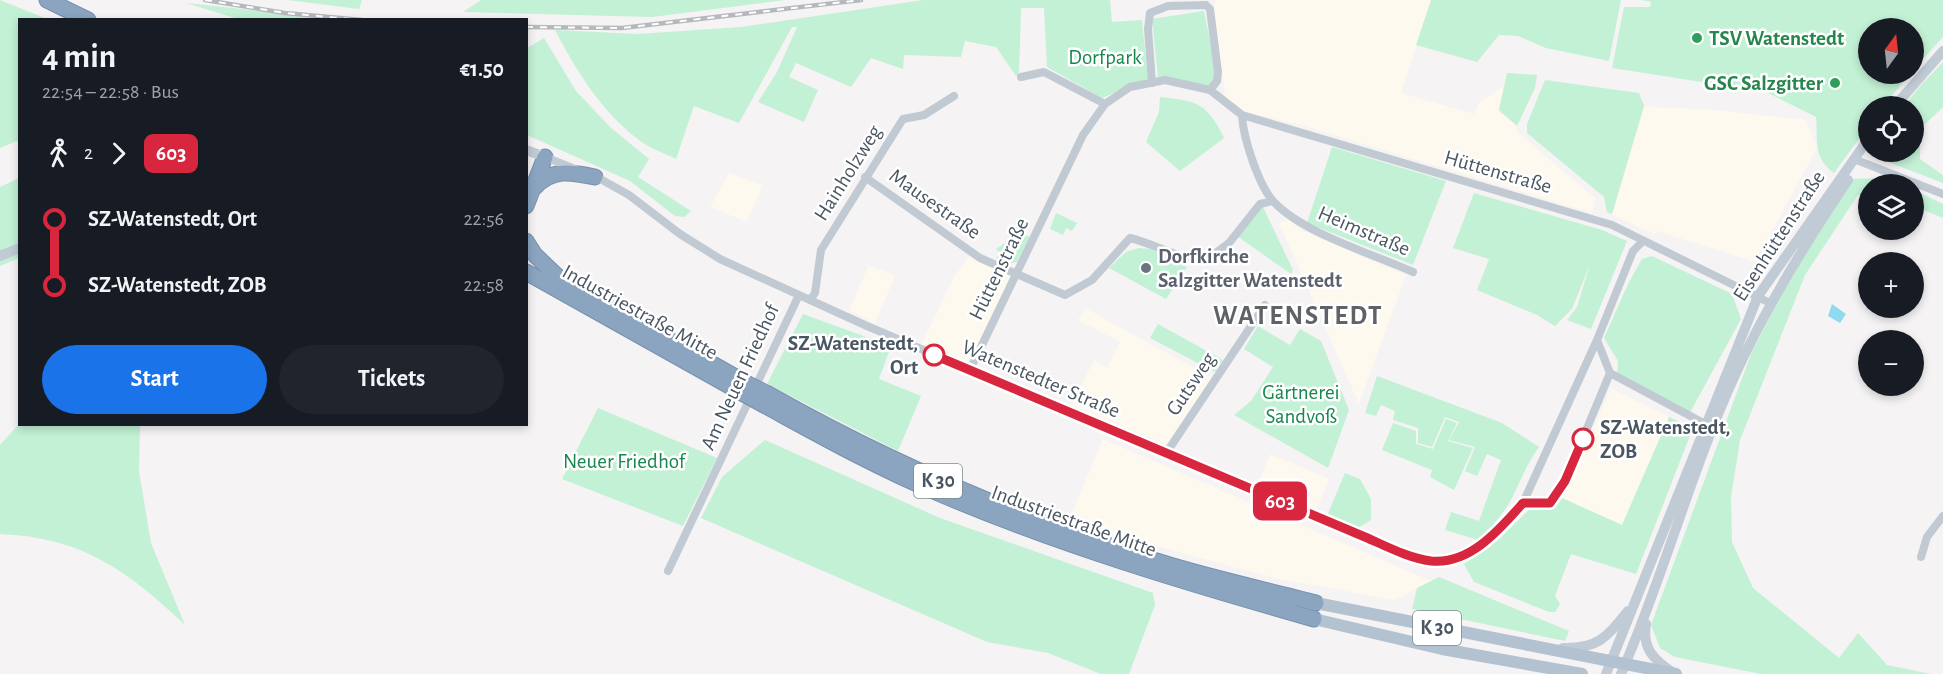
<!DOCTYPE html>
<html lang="en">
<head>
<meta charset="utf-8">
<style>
  :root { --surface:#171b24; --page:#20242c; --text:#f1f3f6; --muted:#9ea1a6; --accent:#1a73e8 }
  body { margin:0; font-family:"Alegreya Sans",sans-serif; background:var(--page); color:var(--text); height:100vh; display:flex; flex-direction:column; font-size:22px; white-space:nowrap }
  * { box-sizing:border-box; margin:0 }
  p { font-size:20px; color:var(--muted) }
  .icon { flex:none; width:33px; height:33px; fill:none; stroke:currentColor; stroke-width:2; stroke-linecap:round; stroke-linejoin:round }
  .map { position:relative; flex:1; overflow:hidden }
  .drawer { position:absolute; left:18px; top:18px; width:510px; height:408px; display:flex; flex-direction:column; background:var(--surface); border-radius:0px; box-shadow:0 3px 9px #0003 }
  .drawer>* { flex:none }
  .badge { padding:0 12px; border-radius:9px; font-size:21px; line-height:39px }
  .needle { width:39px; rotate:15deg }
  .controls { position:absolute; left:1858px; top:18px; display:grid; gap:12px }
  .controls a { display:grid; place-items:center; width:66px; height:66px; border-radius:50%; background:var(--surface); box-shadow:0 3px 9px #0003; font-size:30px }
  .map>.badge { position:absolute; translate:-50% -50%; box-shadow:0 0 0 3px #fff }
  .legs { display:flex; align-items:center; gap:9px; height:66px; padding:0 24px; font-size:20px }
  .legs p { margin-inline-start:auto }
  .headline { display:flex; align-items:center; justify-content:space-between; height:102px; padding:0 24px }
  h1 { font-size:33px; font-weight:600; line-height:45px }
  .button { display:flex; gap:12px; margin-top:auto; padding:12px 24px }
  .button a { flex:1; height:69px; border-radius:36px; background:var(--accent); color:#fff; font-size:24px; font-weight:600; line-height:69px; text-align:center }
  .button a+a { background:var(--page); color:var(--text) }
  ul { padding:0 24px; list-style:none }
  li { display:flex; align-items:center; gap:21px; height:66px; font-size:22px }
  li i { display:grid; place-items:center; width:9px; height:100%; margin:0 8px; background:currentColor }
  li i::after { content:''; width:15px; height:15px; margin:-8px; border:4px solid; border-radius:50%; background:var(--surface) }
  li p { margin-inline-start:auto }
  li:first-child i { background:linear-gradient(#0000 50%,currentColor 0) }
  li:last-child i { background:linear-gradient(currentColor 50%,#0000 0) }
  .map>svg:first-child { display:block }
  .commercial { fill:#fdf9ef }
  .green { fill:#c3f1d5 }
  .water { fill:#90daee }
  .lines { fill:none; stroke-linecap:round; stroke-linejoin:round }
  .highway-casing { stroke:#7690ad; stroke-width:17 }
  .street { stroke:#c1cad2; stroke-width:8 }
  .secondary { stroke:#c1cbd6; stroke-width:10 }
  .primary { stroke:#b3c2d1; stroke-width:12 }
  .highway { stroke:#8ba5c1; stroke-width:15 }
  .rail-casing { stroke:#b5b8bd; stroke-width:4.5 }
  .rail { stroke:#fff; stroke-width:2; stroke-dasharray:7; stroke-linecap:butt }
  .highway-bridge-casing { stroke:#7690ad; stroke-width:17; stroke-linecap:butt }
  .highway-bridge { stroke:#8ba5c1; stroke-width:15 }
  .line-1-casing { stroke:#fff; stroke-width:14 }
  .line-1 { stroke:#d7263d; stroke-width:9 }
  .leisure-dot { fill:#2e9e5b; stroke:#fff; stroke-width:2 }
  .worship-dot { fill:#6b7280; stroke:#fff; stroke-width:2 }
  .stop-1-dot { fill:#fff; stroke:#d7263d; stroke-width:3 }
  .labels { text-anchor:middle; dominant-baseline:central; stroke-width:5; stroke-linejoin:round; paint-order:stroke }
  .shield { fill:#fff; stroke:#808990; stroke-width:1.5 }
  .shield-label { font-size:20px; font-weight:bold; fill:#4a5661 }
  .leisure-label { font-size:21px; font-weight:bold; fill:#27864d; stroke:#fff; text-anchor:start }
  .park-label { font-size:21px; fill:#17864f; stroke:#fff }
  .street-label { font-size:21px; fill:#4a5661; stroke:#fff }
  .worship-label { font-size:21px; font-weight:bold; fill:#5b616d; stroke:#fff; text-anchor:start }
  .stop-label { font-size:21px; font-weight:bold; fill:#4a5661; stroke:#fff; text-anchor:end }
  .district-label { font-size:27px; font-weight:bold; letter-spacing:1.5px; fill:#5f6368; stroke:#fff }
</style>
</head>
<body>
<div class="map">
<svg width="1943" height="674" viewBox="0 0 1943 674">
  <rect width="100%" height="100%" fill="#f5f3f3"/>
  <!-- commercial -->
  <path class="commercial" d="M1216,0H1431L1401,93L1474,114L1479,103L1504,86L1498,111L1517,126L1516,131L1596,199L1592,213L1301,125L1240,111L1225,97L1214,9Z
    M1644,107L1706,109L1806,120L1817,148L1755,262L1657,231L1655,234L1612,215Z
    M729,173L763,185L747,222L710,207Z
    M1288,219L1301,230L1406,275L1359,404L1279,223Z
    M969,256L1012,275L967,364L921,345L954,277Z
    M869,265L895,276L875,323L849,310Z
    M1085,308L1212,378L1166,444L1071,405L1094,360L1107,367L1120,342L1078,320Z
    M1611,388L1669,417L1622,525L1562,498Z
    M1103,439L1431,581L1395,600L1274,578L1068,522Z
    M1270,454L1329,479L1315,513L1256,488Z"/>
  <!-- green -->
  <path class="green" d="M0,0L47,19L20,20L19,140L0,148Z
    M288,0H362L359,9Z
    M481,0H785L652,17L463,12Z
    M923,0H1110L1112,22L1142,20L1148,79L1102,98L1047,67L1044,8H1021L1019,73L1016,76L996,47L965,41L961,57L904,55L903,69L871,58L851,87L796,63L789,77L818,90L804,122L758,102L777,72L797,27H792L739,123L694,106L676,159C664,153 649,148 639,140C601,111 577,72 555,30L637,34L741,27Z
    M1431,0H1621L1609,61L1546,48L1518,36L1499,35L1477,62L1416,45Z
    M1641,0H1943V37L1914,69V28H1869V74H1910L1883,106H1869V125L1834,173C1813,158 1818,141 1816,117L1766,92L1612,68L1624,7H1650L1651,2Z
    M186,3L336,19H238Z
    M1204,11L1216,71L1215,80L1210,88L1158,78L1152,19Z
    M544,38L576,91L610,127L649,159L638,177L691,211L684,217L675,216L630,181L527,135V48Z
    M1943,62V107L1920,129V159L1943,175V183L1878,158L1873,152H1914V106H1904L1922,84Z
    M1507,73L1537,75L1535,88L1517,126L1499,110Z
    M1545,80L1639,93L1644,106L1612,214L1607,212L1604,197L1527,133V124Z
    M1160,97C1198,101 1207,103 1224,138L1180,171L1146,142L1159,112Z
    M1332,147L1446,181L1413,265L1307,223Z
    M19,178V258L0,266V187Z
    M1881,178L1899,184H1869V197L1858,195L1805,275L1740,440L1731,497L1732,542L1753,588L1839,658L1858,633L1887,665L1931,674H1761L1675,657L1660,648L1651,625L1751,354L1788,281L1851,179Z
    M1914,190L1943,204V218L1914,206Z
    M1474,193L1602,230L1627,241L1591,329L1567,320L1577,307L1590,264L1572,309L1555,326L1537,315L1477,290L1489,259L1453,248Z
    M1263,207L1293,270L1291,274L1237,236L1258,209Z
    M1056,213L1077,223L1072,231L1066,228L1063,235L1050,229Z
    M1020,233L1030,237L1017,262L1009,263L996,258L1001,254L996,249Z
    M1139,248L1151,249L1187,267L1166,299L1109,268L1126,252Z
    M1652,256L1732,294L1741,319L1687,418L1617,377L1618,361L1604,338L1628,284L1642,259Z
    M803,314L891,346L879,379L921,396L898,451L767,384Z
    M1158,324L1223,360L1215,372L1150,338Z
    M1258,326L1290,345L1300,329L1321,341L1349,410L1328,468L1234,415L1251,401L1273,367L1244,349Z
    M1377,376L1502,423L1539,447C1525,467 1522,478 1512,498C1503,515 1491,527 1478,540L1445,530L1451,512L1479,521L1501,460L1487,454L1477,476L1465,471L1475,447L1449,440L1459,422L1445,417L1432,447L1418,443V428L1393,420L1395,411L1381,405L1376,416L1365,413Z
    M598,408L717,458L683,526L562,479Z
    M1669,417L1693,428L1636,574L1571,554L1555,596L1560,604L1555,612H1549L1474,582L1464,564L1499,539L1532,507L1557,505L1562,498L1622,525Z
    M1446,419L1457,423L1448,441L1473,448L1454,490L1430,477L1432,470L1382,450L1393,423L1416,431V444L1433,449Z
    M19,424L140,425L139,471L151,543L185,625C128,571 82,537 0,534V445Z
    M765,440L940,518L1153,593L1155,605L1129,674H1101L1048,653L987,642L701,518L722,477Z
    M1345,473L1360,479L1371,499V520L1356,529L1327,516Z
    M1439,577L1569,631L1565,641L1412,609L1417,588Z"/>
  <!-- water -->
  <path class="water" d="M1832,304L1846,314L1840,323L1828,316Z"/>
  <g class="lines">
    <defs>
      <path id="highway" d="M47,0L88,20
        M534,188C552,168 571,172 595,177
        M526,206L545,157
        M526,241L535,255L557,276L746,383
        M526,272L742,393
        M768,394C894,465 1027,522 1166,564C1215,579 1266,590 1316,603
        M764,405C821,436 878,468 938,493C1060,545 1187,583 1314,619"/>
    </defs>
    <!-- highway casing -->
    <use href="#highway" class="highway-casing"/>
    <!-- street -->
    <path class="street" d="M1021,77L1044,72L1105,104
      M1152,83L1148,29L1150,13L1168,6L1206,5L1210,9L1218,72L1217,81L1210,90
      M1242,115C1243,137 1258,184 1273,201C1302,233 1373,254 1413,272
      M545,157L575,169
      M1854,159L1943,194
      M595,176L629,195L680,234L720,259L867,326L1365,537L1412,556L1432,561L1459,557L1494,535L1523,503L1597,340L1633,251L1642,242
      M865,177L980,258L1065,295L1092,280L1130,238C1155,244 1179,259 1205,261L1229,243L1260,204L1273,201
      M810,300L815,293L821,250L903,119L924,115L954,96
      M1597,340L1610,373L1709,426
      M970,370L1083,135L1105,104L1130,87L1165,80L1210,90L1242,115L1612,225L1770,303
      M1167,452L1265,305
      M1523,503H1550L1565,481L1610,373
      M1921,557L1927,537L1943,516
      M668,571L799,295"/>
    <!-- secondary -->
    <path class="secondary" d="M1895,106L1943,51
      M526,150L545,157
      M0,256L20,248
      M1646,624C1642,648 1653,659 1672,672
      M1563,648C1598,649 1607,637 1628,611
      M1606,674L1758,296L1869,138
      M1621,674C1664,576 1691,470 1736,373C1767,305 1806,242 1848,180"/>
    <!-- primary -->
    <path class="primary" d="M1316,603L1676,674
      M1314,619L1442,649L1582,674"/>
    <!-- highway -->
    <use href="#highway" class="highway"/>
    <defs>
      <path id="rail" d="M205,0L285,13L362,20
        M526,27L622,28L861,0"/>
    </defs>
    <!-- rail casing -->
    <use href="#rail" class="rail-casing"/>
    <!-- rail -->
    <use href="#rail" class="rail"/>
    <defs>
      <path id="highway-bridge" d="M746,383L768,394
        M742,393L764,405"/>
    </defs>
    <!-- highway-bridge casing -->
    <use href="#highway-bridge" class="highway-bridge-casing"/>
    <!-- highway-bridge -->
    <use href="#highway-bridge" class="highway-bridge"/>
  </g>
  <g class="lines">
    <defs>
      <path id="line-1" d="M934,355L1365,537C1386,546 1408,558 1431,561C1470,565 1500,529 1523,503H1550L1565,481L1583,439"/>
    </defs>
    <!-- line-1 casing -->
    <use href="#line-1" class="line-1-casing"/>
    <!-- line-1 -->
    <use href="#line-1" class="line-1"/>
  </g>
  <!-- markers -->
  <g class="leisure-dot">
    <circle cx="1697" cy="38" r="6"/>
    <circle cx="1835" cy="83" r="6"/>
  </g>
  <circle class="worship-dot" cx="1146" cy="268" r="6"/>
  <g class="stop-1-dot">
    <circle cx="934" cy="355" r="10"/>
    <circle cx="1583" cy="439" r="10"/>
  </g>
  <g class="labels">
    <!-- shield labels -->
    <g class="shield">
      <rect x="914" y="464" width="48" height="34" rx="4.5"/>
      <rect x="1413" y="611" width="48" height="34" rx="4.5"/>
    </g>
    <g class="shield-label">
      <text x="938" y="481">K 30</text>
      <text x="1437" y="628">K 30</text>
    </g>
    <!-- leisure labels -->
    <g class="leisure-label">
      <text x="1709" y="38">TSV Watenstedt</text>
      <text x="1823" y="83" text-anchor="end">GSC Salzgitter</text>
    </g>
    <!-- park labels -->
    <g class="park-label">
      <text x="1105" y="57">Dorfpark</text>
      <text x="1301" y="392">Gärtnerei<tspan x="1301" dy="24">Sandvoß</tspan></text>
      <text x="624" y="461">Neuer Friedhof</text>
    </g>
    <!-- street labels -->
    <g class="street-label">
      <text transform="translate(1498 172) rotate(16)">Hüttenstraße</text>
      <text transform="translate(848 173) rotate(-58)">Hainholzweg</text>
      <text transform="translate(935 204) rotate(35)">Mausestraße</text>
      <text transform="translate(1364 231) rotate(23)">Heimstraße</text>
      <text transform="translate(1779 236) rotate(-57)">Eisenhüttenstraße</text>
      <text transform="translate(999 269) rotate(-64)">Hüttenstraße</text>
      <text transform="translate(640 312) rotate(29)">Industriestraße Mitte</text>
      <text transform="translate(740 377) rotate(-65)">Am Neuen Friedhof</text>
      <text transform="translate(1041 379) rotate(23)">Watenstedter Straße</text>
      <text transform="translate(1191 384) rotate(-56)">Gutsweg</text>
      <text transform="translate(1074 521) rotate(20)">Industriestraße Mitte</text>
    </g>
    <!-- worship labels -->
    <g class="worship-label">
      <text x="1158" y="256">Dorfkirche<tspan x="1158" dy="24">Salzgitter Watenstedt</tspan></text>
    </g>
    <!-- stop labels -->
    <g class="stop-label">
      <text x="918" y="343">SZ-Watenstedt,<tspan x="918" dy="24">Ort</tspan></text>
      <text x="1600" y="427" text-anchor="start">SZ-Watenstedt,<tspan x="1600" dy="24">ZOB</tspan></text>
    </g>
    <!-- district labels -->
    <g class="district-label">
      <text x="1298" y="315">WATENSTEDT</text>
    </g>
  </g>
</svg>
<div class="controls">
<a><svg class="needle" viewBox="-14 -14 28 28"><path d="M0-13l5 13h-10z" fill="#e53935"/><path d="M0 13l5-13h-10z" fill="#9ea1a6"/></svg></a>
<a><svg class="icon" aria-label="locate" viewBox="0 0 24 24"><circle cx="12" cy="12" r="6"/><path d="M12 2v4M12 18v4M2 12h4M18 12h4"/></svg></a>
<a><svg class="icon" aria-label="layers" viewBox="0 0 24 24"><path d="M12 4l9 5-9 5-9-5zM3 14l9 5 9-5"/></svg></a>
<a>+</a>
<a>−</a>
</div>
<b class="badge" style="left:1280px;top:501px;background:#d7263d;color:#fff">603</b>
<section class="drawer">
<div class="headline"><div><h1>4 min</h1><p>22:54 – 22:58 · Bus</p></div><b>€1.50</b></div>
<div class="legs"><svg class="icon" aria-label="walk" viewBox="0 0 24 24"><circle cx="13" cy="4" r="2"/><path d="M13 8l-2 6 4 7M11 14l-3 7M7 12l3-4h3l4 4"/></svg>2<svg class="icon" aria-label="forward" viewBox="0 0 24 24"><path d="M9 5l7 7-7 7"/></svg><b class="badge" style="background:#d7263d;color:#fff">603</b></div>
<ul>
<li><i style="color:#d7263d"></i><b>SZ-Watenstedt, Ort</b><p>22:56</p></li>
<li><i style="color:#d7263d"></i><b>SZ-Watenstedt, ZOB</b><p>22:58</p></li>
</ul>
<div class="button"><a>Start</a><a>Tickets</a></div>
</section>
</div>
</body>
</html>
